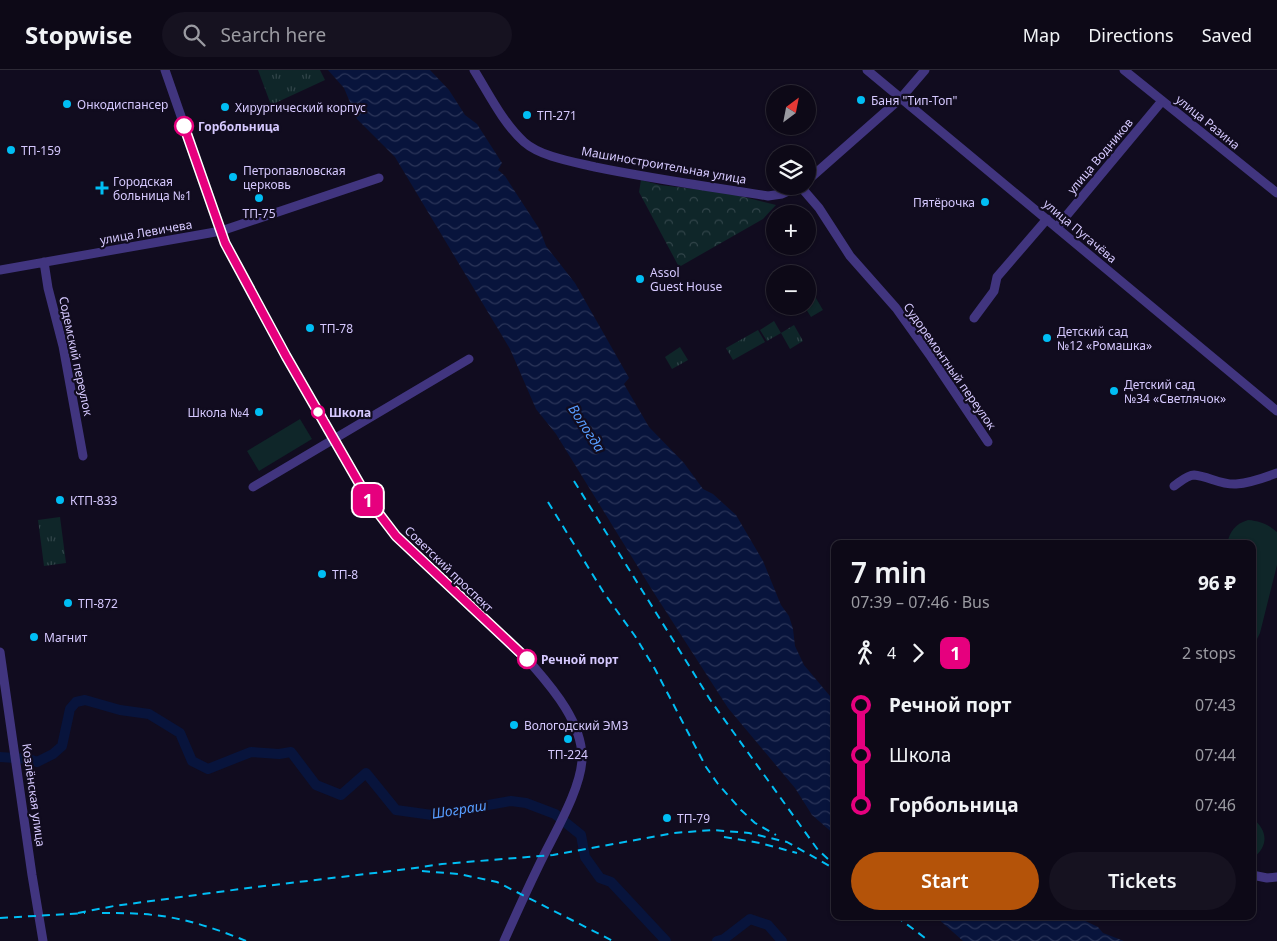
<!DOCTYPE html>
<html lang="en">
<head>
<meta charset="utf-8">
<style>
  :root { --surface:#0d0917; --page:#161220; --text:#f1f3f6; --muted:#9a9aa1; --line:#2d2a36; --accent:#b45309 }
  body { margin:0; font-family:"Noto Sans",sans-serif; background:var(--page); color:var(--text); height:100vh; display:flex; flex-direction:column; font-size:19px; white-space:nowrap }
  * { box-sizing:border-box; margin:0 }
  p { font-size:16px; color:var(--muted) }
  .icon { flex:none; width:28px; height:28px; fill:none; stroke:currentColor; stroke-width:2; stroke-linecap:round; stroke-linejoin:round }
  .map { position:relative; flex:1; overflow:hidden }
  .sheet { position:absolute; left:831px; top:470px; width:425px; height:380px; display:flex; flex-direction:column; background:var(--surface); border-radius:10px; box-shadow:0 1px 4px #0004,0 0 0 1px var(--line) }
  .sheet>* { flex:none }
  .badge { padding:0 10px; border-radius:8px; font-size:18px; line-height:32px }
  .needle { width:32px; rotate:32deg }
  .buttons { position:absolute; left:766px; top:15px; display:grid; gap:10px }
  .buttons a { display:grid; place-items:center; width:50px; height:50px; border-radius:50%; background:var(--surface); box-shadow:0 1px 4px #0004,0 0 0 1px var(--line); font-size:25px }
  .map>.badge { position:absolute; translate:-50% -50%; box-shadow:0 0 0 2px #fff }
  .legs { display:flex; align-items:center; gap:8px; height:55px; padding:0 20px; font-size:16px }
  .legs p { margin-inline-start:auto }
  .head { display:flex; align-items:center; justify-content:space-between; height:85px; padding:0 20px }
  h1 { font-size:28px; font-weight:600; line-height:38px }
  .button { display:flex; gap:10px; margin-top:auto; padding:10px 20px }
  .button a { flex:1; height:58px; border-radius:30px; background:var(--accent); color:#fff; font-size:20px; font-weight:600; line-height:58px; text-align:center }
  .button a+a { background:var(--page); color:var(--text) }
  ul { padding:0 20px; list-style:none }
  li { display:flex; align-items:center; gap:18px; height:50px; font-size:19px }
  li i { display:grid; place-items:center; width:8px; height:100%; margin:0 6px; background:currentColor }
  li i::after { content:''; width:12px; height:12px; margin:-6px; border:4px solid; border-radius:50%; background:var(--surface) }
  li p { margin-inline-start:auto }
  li:first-child i { background:linear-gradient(#0000 50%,currentColor 0) }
  li:last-child i { background:linear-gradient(currentColor 50%,#0000 0) }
  header { display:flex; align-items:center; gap:30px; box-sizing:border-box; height:70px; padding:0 25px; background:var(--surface); border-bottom:1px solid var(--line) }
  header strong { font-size:24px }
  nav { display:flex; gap:28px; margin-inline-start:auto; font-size:18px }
  .search { width:350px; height:45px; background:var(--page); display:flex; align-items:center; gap:12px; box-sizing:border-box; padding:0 18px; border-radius:28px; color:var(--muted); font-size:19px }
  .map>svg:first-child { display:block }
  .forest { fill:url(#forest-crowns) }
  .park { fill:url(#park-tufts) }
  .pitch { fill:#0f2629 }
  .water { fill:url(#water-waves) }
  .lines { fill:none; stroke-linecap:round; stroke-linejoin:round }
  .river { stroke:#08143c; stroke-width:10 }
  .minor { stroke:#41357f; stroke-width:9 }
  .rail { stroke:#00bef4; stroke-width:2; stroke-dasharray:8 6; stroke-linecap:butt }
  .line-1-casing { stroke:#fff; stroke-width:11 }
  .line-1 { stroke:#e6007e; stroke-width:8 }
  .poi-dot { fill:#00bef4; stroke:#110c1f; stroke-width:2 }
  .stop-1-dot { fill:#fff; stroke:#e6007e; stroke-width:2.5 }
  .labels { text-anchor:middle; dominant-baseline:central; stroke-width:4.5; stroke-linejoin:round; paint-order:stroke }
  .poi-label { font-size:12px; fill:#d6c9ff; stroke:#110c1f; text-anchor:start }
  .street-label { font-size:12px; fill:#d6c9ff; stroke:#110c1f }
  .stop-label { font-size:12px; font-weight:bold; fill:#d6c9ff; stroke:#110c1f; text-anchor:start }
  .water-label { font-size:14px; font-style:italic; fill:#579dff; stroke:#110c1f }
</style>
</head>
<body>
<header>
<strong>Stopwise</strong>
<div class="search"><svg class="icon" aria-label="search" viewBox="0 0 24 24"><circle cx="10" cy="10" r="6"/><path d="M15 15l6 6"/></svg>Search here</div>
<nav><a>Map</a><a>Directions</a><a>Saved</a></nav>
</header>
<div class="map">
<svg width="1277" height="871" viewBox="0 0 1277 871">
  <defs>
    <pattern id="forest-crowns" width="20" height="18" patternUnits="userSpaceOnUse" patternTransform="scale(1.25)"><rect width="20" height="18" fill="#0f2629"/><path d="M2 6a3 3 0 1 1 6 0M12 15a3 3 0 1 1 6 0" fill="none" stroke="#314449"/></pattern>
    <pattern id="park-tufts" width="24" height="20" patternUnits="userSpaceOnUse" patternTransform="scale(1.25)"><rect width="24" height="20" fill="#0f2629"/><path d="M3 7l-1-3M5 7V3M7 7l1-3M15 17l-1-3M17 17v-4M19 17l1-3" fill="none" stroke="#314449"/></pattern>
    <pattern id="water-waves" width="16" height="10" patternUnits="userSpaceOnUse" patternTransform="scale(1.25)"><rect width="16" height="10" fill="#08143c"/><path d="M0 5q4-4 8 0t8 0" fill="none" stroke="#2b3559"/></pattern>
  </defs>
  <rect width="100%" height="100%" fill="#110c1f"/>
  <!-- forest -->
  <path class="forest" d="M641,110L660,115L728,123L776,135L763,149L679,197L639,122Z"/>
  <!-- park -->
  <path class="park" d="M258,0H320L325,10L271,35Z
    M774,251L781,263L794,255L803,271L790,279L781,263L767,271L760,260Z
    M758,260L765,272L733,290L726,278Z
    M680,277L688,290L672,299L665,287Z
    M60,447L66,493L44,496L38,450Z"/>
  <!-- pitch -->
  <path class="pitch" d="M810,218L823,240L811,247L804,236H808V220Z
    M300,349L312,369L259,401L247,381Z
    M1248,450C1260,451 1268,454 1277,462V495L1260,563L1256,571L1253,573L1252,474H1227C1230,461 1235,454 1248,450Z
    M1252,748C1268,760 1269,776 1253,788Z"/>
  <!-- water -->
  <path class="water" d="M328,0H430L449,20L465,45L477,54L502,93L498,100L505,106L540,160L546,176L575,213L629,308L624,314L649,357L684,393L703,419L713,424L736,445L763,491L781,535L789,546L793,559L795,576L804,595L835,632V765L812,745L795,718L728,638L654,523L556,364L536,339L510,279L395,87L357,49L344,18Z
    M935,846H1075L1098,857L1103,863L1124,871H963Z"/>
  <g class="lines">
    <!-- river -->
    <path class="river" d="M0,687L29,689L37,692L53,684L62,676L70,639L76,632L85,630L120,640L149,644L180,663L192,691L208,699L251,682L279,684L291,682L316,715L341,725L366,703L396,740L432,745L511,731L526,733L555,744L581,765L585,787L600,808L611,812L666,871
      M717,871L724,869L750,849L768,855L782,871"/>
    <!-- minor -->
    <path class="minor" d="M165,0L225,173L286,286L370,432L396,466L534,597C555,621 581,653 582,686C583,714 557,759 544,785C530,813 517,842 504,871
      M474,0C489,24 503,53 524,72C541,87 574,92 595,97C653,109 711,117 768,126L782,124L800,116
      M867,0L1277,341
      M1124,0L1277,123
      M808,110L901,28L925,0
      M800,116L819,138L850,186L896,238L931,287L988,372
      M1057,157L1162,31
      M44,192L48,218L63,276L83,386
      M0,200L221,161L379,108
      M974,248L994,221L997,207L1047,149
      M1174,416C1180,412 1187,405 1194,405C1208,406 1221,415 1236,414C1250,413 1264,408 1277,403
      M253,417L469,289
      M0,582L32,805L43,871
      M1252,805L1267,808L1277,807"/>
    <!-- rail -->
    <path class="rail" d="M574,411L711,631L818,780L828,789
      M548,432L604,523L635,566L655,599L706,697L718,714L741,740L755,753L776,765
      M724,767L760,773L797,783
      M422,801L459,804L497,812L613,871
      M78,843L114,836L248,818L408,799L442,794L553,785L674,763L713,760L749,763L787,772L835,799
      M102,843C119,843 136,843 153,845C185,848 217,859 246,871
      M896,846L929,871
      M0,848L85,843"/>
  </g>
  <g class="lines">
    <defs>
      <path id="line-1" d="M184,56L225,173L286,286L370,432L396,466L527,589"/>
    </defs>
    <!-- line-1 casing -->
    <use href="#line-1" class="line-1-casing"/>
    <!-- line-1 -->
    <use href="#line-1" class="line-1"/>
  </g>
  <!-- markers -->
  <g class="poi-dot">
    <circle cx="861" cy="30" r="5"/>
    <circle cx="67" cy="34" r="5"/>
    <circle cx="225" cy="37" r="5"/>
    <circle cx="527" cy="45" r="5"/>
    <circle cx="11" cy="80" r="5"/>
    <circle cx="233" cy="107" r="5"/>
    <path d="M99.5 110.5h5v5h5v5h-5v5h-5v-5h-5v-5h5z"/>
    <circle cx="259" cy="128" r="5"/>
    <circle cx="985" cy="132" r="5"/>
    <circle cx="640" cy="209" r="5"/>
    <circle cx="310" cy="258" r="5"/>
    <circle cx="1047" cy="268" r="5"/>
    <circle cx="1114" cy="321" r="5"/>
    <circle cx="259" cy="342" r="5"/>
    <circle cx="60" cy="430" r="5"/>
    <circle cx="322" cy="504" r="5"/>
    <circle cx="68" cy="533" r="5"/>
    <circle cx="34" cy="567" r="5"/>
    <circle cx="514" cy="655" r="5"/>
    <circle cx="568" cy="669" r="5"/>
    <circle cx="667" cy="748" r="5"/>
  </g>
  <g class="stop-1-dot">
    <circle cx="184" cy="56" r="9"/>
    <circle cx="318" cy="342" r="6"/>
    <circle cx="527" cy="589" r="9"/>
  </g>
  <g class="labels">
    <!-- poi labels -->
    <g class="poi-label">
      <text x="871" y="30">Баня "Тип-Топ"</text>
      <text x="77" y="34">Онкодиспансер</text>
      <text x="235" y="37">Хирургический корпус</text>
      <text x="537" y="45">ТП-271</text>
      <text x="21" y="80">ТП-159</text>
      <text x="243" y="100">Петропавловская<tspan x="243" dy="14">церковь</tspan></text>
      <text x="113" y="111">Городская<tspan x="113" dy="14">больница №1</tspan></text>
      <text x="975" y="132" text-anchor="end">Пятёрочка</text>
      <text x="259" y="143" text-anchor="middle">ТП-75</text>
      <text x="650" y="202">Assol<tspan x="650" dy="14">Guest House</tspan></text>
      <text x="320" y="258">ТП-78</text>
      <text x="1057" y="261">Детский сад<tspan x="1057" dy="14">№12 «Ромашка»</tspan></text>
      <text x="1124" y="314">Детский сад<tspan x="1124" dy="14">№34 «Светлячок»</tspan></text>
      <text x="249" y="342" text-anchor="end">Школа №4</text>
      <text x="70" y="430">КТП-833</text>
      <text x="332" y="504">ТП-8</text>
      <text x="78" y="533">ТП-872</text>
      <text x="44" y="567">Магнит</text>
      <text x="524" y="655">Вологодский ЭМЗ</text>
      <text x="568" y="684" text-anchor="middle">ТП-224</text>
      <text x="677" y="748">ТП-79</text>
    </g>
    <!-- street labels -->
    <g class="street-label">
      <text transform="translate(1208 52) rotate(39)">улица Разина</text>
      <text transform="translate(1100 86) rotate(-50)">улица Водников</text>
      <text transform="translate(664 95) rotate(10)">Машиностроительная улица</text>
      <text transform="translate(1080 161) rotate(40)">улица Пугачёва</text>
      <text transform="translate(146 162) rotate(-10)">улица Левичева</text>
      <text transform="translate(76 286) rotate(78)">Содемский переулок</text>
      <text transform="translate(950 296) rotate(55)">Судоремонтный переулок</text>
      <text transform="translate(449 499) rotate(44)">Советский проспект</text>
      <text transform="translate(34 725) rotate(82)">Козлёнская улица</text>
    </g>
    <!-- stop labels -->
    <g class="stop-label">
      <text x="198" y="56">Горбольница</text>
      <text x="329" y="342">Школа</text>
      <text x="541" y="589">Речной порт</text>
    </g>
    <!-- water labels -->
    <g class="water-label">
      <text transform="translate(587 358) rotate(57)">Вологда</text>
      <text transform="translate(459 739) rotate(-9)">Шограш</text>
    </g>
  </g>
</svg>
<div class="buttons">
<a><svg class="needle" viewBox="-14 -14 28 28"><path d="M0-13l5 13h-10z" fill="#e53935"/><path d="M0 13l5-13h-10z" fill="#9a9aa1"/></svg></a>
<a><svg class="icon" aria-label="layers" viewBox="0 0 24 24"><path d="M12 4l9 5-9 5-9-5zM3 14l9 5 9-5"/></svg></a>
<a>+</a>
<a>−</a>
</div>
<b class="badge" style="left:368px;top:430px;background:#e6007e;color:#fff">1</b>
<section class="sheet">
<div class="head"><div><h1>7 min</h1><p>07:39 – 07:46 · Bus</p></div><b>96 ₽</b></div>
<div class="legs"><svg class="icon" aria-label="walk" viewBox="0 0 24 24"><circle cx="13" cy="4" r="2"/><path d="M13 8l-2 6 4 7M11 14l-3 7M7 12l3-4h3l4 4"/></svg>4<svg class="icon" aria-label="forward" viewBox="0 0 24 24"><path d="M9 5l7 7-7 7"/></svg><b class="badge" style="background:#e6007e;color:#fff">1</b><p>2 stops</p></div>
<ul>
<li><i style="color:#e6007e"></i><b>Речной порт</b><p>07:43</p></li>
<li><i style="color:#e6007e"></i><span>Школа</span><p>07:44</p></li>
<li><i style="color:#e6007e"></i><b>Горбольница</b><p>07:46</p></li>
</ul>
<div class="button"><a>Start</a><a>Tickets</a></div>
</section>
</div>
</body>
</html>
